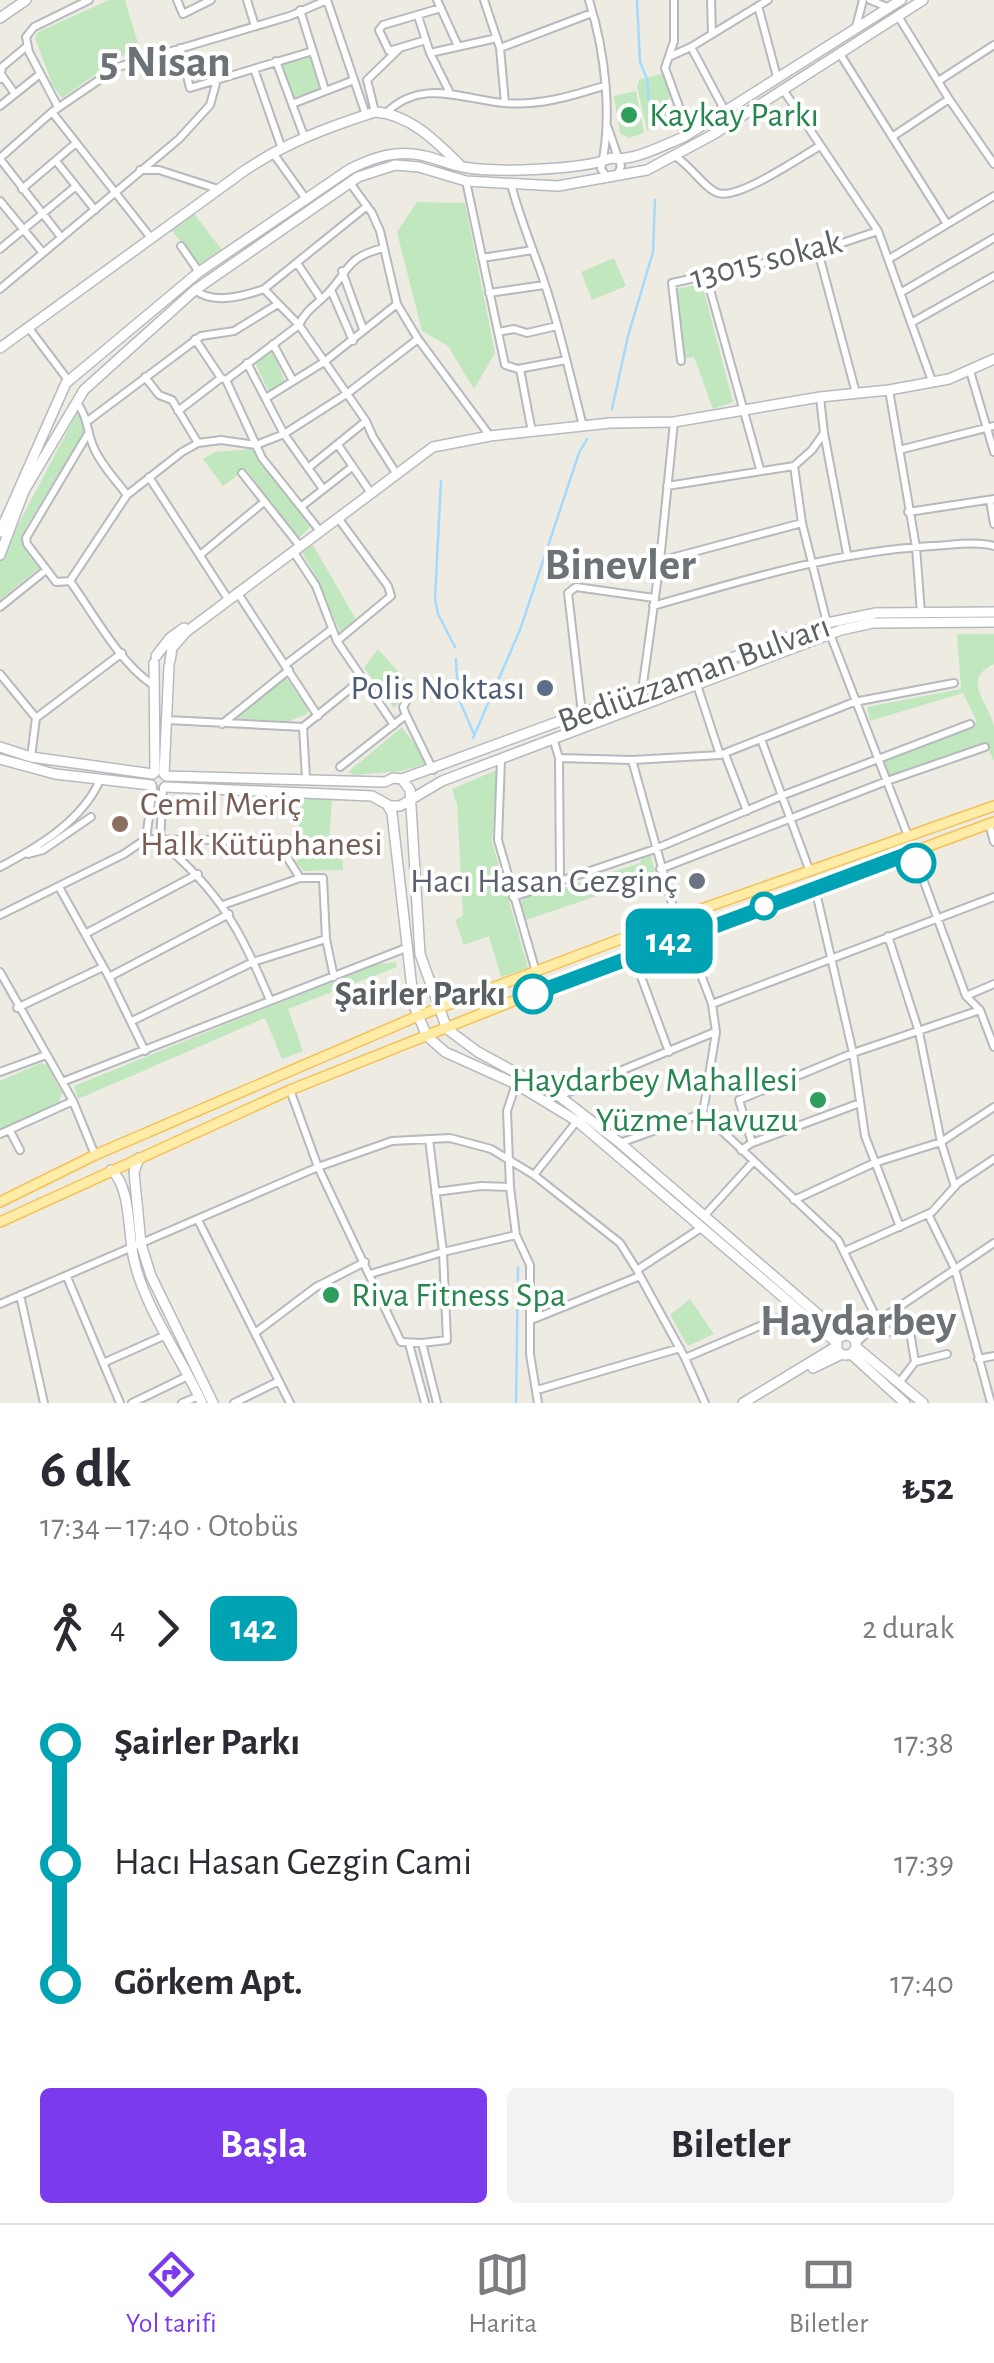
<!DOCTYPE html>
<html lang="tr">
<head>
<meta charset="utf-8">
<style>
  :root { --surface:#fff; --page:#f2f2f3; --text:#2b2b33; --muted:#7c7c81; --line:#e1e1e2; --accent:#7c3aed }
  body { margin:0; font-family:"Alegreya Sans",sans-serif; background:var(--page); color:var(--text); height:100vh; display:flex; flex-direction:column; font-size:38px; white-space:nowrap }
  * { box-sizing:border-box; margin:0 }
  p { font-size:32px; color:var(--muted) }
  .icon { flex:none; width:55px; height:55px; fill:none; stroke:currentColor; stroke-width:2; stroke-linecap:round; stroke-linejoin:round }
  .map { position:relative; height:1403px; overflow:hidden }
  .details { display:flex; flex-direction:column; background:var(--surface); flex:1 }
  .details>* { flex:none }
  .badge { padding:0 20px; border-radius:15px; font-size:35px; line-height:65px }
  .map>.badge { position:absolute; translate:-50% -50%; box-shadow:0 0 0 5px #fff }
  .legs { display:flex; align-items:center; gap:15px; height:110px; padding:0 40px; font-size:32px }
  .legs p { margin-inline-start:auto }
  .head { display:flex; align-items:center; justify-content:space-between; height:170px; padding:0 40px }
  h1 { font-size:55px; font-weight:700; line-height:75px }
  .cta { display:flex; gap:20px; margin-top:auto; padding:20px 40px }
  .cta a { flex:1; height:115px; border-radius:10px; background:var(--accent); color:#fff; font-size:40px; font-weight:700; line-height:115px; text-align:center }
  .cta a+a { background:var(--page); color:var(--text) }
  ul { padding:0 40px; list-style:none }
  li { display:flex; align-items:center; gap:35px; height:120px; font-size:38px }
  li i { display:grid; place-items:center; width:15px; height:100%; margin:0 12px; background:currentColor }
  li i::after { content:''; width:25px; height:25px; margin:-12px; border:8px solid; border-radius:50%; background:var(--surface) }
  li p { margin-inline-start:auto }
  li:first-child i { background:linear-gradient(#0000 50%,currentColor 0) }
  li:last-child i { background:linear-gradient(currentColor 50%,#0000 0) }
  .menu { display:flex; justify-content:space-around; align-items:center; height:140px; border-top:2px solid var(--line); background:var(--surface); font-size:28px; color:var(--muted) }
  .menu a { display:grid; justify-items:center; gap:5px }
  .menu .on { color:var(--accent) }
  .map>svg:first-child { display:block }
  .green { fill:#c0e7be }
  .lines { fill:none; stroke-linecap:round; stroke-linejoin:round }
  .stream { stroke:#a2dbff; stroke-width:2.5 }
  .street-casing { stroke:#b6b9be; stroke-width:10 }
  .secondary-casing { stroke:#b7bac0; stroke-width:12 }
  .primary-casing { stroke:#f6c055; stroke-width:12 }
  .street { stroke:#fff; stroke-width:6 }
  .secondary { stroke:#fff; stroke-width:9 }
  .primary { stroke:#ffeca7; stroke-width:9 }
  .line-1-casing { stroke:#fff; stroke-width:22 }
  .line-1 { stroke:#00a3b4; stroke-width:15 }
  .leisure-dot { fill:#2e9e5b; stroke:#fff; stroke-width:4 }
  .service-dot { fill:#5c6f8a; stroke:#fff; stroke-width:4 }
  .education-dot { fill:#8d6e63; stroke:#fff; stroke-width:4 }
  .stop-1-dot { fill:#fff; stroke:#00a3b4; stroke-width:5 }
  .worship-dot { fill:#6b7280; stroke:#fff; stroke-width:4 }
  .labels { text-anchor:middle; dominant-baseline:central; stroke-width:8; stroke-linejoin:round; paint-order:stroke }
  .leisure-label { font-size:35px; fill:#27864d; stroke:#fff; text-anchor:start }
  .street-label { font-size:35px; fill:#5b6064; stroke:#fff }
  .service-label { font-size:35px; fill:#4e5e75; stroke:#fff; text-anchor:end }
  .education-label { font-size:35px; fill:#785e54; stroke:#fff; text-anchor:start }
  .worship-label { font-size:35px; fill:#5b616d; stroke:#fff; text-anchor:end }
  .stop-label { font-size:35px; font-weight:bold; fill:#5b6064; stroke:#fff; text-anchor:end }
  .district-label { font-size:45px; font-weight:bold; fill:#6c7276; stroke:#fff }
</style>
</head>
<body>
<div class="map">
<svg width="994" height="1403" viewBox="0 0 994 1403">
  <rect width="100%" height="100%" fill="#eeebe3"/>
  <!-- green -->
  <path class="green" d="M109,0H125L140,50L121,56L62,98L53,86L35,38L38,32Z
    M311,55L322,89L295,97L281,63Z
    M663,74L671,96L668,100L675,121L647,131L637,86L640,79Z
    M636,91L644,133L629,138L620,133L614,96Z
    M417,202L465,203L495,353L474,389L448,346L422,331L397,232Z
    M192,211L222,250L198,265L170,228Z
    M614,258L626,286L592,300L581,272Z
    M702,284L733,402L713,409L694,357L682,359L671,290Z
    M271,348L285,381L269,392L254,361Z
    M77,413L83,419L85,430L25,529L23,547L39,568L0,600V559Z
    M253,449L310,527L298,539L246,469L223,486L203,459L215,452Z
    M313,545L357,621L340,632L318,580L302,552Z
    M957,634H994V664C959,680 990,703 994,727C994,738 994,750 994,761L986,744L887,777L882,762L977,722L963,693L870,721L867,707L961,689Z
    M378,649L412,687L394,708L364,668Z
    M286,678L308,709L307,714L287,722L236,718Z
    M402,727L428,763L402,771L354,775L348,772Z
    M497,770L492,842L528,968L501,977L489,936L464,945L455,920L463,916L457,804L452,789Z
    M300,799H332L329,842L342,843L343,870L304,871L297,863Z
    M651,856L656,876L526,920L521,904L523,899L545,890L548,893L640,863L642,857Z
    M396,962L397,967L288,1009L303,1051L282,1059L265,1018L78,1099L74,1086L372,965Z
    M41,1063L47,1065L62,1093L58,1105L0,1131V1081Z
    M690,1299L714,1334L688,1346L670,1315Z"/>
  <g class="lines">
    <!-- stream -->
    <path class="stream" d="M637,0L640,62L647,79L651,124
      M612,409L628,336L653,252L655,200
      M441,481L435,599L438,614L455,647
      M456,659L458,697L474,734
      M473,738L520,630L579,453L587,439
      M516,1403L518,1267"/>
    <defs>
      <path id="street" d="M177,0L183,14L211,0
        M247,0L255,26
        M437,0L458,46
        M484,0L500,48L505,103
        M589,0C605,52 613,116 601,169L608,178
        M674,0V41L665,68L689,134
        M711,0L712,34
        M870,0L887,7
        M758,6L777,77
        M300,10L325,90
        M418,16L430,53L450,93
        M898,16L949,99L994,164
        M856,27L863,0
        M426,40L389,51L379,30L383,25L441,8
        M180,48L190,88L313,51
        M500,48L592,13
        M430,53L497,38
        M840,54L947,224
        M671,56L691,47
        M276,61L304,136
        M254,69L281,146
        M1,74L15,94
        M0,79L2,67L26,47
        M940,80L994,45
        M784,91L878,231L932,381
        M292,104L354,80
        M0,106L40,74
        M58,107L29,52L26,37L34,27L89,0
        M725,111L691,47L768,0
        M52,112L151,238
        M375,112L367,80L399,49
        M386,113C422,78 461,99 504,103C540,106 571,96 604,86
        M608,128L621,166L617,176
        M892,137L949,99
        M273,153L306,199
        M676,157C690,165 705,189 718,193C739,200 800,157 820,146
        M0,158L52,112L118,67L290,16L327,0L366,115
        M0,159L61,237
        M56,161L95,210
        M140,170H159L218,189
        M466,181L505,365L518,369L566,360
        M350,183L372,213L380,231L397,304L418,339L490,436
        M511,184C517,208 525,228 533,251C555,307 568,368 583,426
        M22,189L76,143
        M0,201L43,253
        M181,246L199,272
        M0,249L76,186
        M818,251L856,393
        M482,258L533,250
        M889,259L994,196
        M297,263L321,299
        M342,271L363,329
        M706,275L760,469
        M0,289L179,139L210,105L217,80
        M264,289L367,206
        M195,290C213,305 244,296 264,289L299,325L366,421L373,437L396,473
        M331,290L353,341
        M489,293L544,285
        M900,293L994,238
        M911,323L994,276
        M28,327L68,380
        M498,332L514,329L527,333L557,326
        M195,339L221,378L226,380L262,458L320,531
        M273,344L293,381
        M681,361L672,283L818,251L878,231
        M247,363L284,434L323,489
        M520,369L532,432
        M970,371L994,452
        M145,377L159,395L172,400L198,443
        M226,380L299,325C305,311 317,304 327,294C350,270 345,258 383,248
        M889,390L916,547L921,613
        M820,397L824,433L847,554
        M266,398L324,362L397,304
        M77,403C89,419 86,431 94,448C101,465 116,480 127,495
        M178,411L221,378
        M89,420L201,336L234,331L278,304
        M89,432L26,538L27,544L56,582L70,581L127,495L182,452L198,443L221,440L256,445L284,434L348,393L418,339
        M338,445L371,493
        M899,450L994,426
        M794,466L802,523L827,623
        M308,468L366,421
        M242,473L299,545
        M149,477L228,599
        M667,486L794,466L812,450L824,433
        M990,500L994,524
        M302,506L352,467
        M908,512L994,499
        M293,551L316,586L337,641L394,725
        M200,555L264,502
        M660,561L802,523
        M70,581C93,613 122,667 155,686
        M237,592L318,716
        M653,606C748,579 833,552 932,546C953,545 974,541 994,546
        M0,607L46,570
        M830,634L908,836
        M337,641L391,596L388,586L338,518
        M285,665L331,630
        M0,674L36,718
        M697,685L720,755
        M642,691L660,561L674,422
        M406,715L433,770
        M167,720L303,727L361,680
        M222,724L289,670
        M588,724L582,713L568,593L576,587L654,598
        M303,727L306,778
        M553,738L559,758L632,760L676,918
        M761,739L810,872
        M725,754L747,811
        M31,757L36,718L122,653
        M559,758L560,880
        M501,760L498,840L536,972
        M632,760L720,755L854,702L954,683
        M340,767L406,715L403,707L409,697
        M989,824L994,842
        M146,839L153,787
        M160,841L163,788
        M161,842C221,893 239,928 270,1000
        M913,852L966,996L980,1010L994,1047
        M28,854L43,850L91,817
        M0,867C38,847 82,821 100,780
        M660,869L887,781L985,747
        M59,887L109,977L145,1051
        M815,888L853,1053L865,1136L900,1227
        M513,897L655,849L781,796L970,724
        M223,905L300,878H323L326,939L334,977
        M0,915L124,854L146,839L220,840L282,849L300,878
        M85,934L198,874
        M686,935L712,1004L716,1032L703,1113L838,1240L878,1321
        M888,936L919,1032L941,1142L955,1187
        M633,955L669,1052
        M0,972L73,1101L95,1155
        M109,977L229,914
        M966,996L994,984
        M712,1004L994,897
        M17,1008L103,967
        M132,1021L253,962L326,939
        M0,1072L46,1055
        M62,1082L406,948
        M516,1084L507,1111L510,1187L516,1235L530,1265V1354L538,1403
        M290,1090L318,1167L401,1342L422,1343L437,1403
        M559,1096L715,1032
        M577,1121L534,1175L620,1243L637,1270
        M10,1131L20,1150
        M0,1134L73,1101
        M429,1139L443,1252L516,1235
        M620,1143L703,1113
        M752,1143L739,1100L853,1053L980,1010
        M741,1150L752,1143L860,1103
        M435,1192L481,1186L510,1187
        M794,1200L874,1163L941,1142L994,1107
        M928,1214L955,1269L991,1403
        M705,1215L753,1162
        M198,1220L290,1403
        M845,1251L932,1212L958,1183L994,1159
        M370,1274L443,1252L447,1340L422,1343
        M640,1276L685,1358L705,1403
        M67,1277L120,1403
        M20,1295L44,1403
        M0,1304L318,1167L392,1141L450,1138L491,1149L534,1175
        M531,1320L640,1276L637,1270L701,1228
        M255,1333L316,1287L365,1262
        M885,1333L909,1326L915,1362
        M850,1336L878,1321L994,1243
        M856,1343L874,1326
        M409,1344L425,1403
        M685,1358L797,1310
        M978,1359L994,1356
        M103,1363L166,1335
        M899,1383L915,1362L947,1354
        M537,1390L680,1348
        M132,1403L188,1376
        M182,1403L199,1396
        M234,1403L279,1381"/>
      <path id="secondary" d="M0,18L26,0
        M0,348L244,171C285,143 328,127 375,112C409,114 436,141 459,164
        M0,532L66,383L199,272L350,169C374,157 398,149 425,156C438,159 450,165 463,167C494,173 584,170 611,158C633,162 663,145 684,137L901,0
        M0,555L24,491L84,390L195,290L358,177L395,165L419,167L466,181L558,186L647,170L714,134L923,0
        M156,656L170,638L184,628
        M170,661L172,648L186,632L433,447L490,436L610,423L674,422L820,397L889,390L949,379L994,359
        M154,663L155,772
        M0,747L31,757L153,774
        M0,759L55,774L151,785
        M164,774L169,666
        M166,776L385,782L393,778L402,779L827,623L876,613L994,612
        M402,779L410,790L420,954L447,1029L478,1052L559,1096L620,1143L843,1336
        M165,787L372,796L390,806H400L442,781L841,630L873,623L994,622
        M388,806L392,813L414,1006L427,1036L445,1052L516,1084L577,1121L837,1343
        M139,1158L134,1172L141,1244L151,1276L213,1403
        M111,1170C131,1185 128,1235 134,1260C146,1311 180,1355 202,1403
        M836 1345a10 10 0 1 1 20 0a10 10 0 1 1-20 0Z
        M856,1347L923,1403
        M851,1354L905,1403
        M813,1368L842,1354
        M743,1403L837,1346"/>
      <path id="primary" d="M0,1202L95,1155L418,1016L676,918L994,806
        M0,1222L290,1090L586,972L994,822"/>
    </defs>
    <!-- street casing -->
    <use href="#street" class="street-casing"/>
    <!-- secondary casing -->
    <use href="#secondary" class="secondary-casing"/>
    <!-- primary casing -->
    <use href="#primary" class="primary-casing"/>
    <!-- street -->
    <use href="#street" class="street"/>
    <!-- secondary -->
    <use href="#secondary" class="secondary"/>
    <!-- primary -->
    <use href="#primary" class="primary"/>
  </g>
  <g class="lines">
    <defs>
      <path id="line-1" d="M533,994L913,852L916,863"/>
    </defs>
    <!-- line-1 casing -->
    <use href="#line-1" class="line-1-casing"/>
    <!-- line-1 -->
    <use href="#line-1" class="line-1"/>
  </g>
  <!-- markers -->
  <g class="leisure-dot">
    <circle cx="629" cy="115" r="10"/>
    <circle cx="818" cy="1100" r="10"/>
    <circle cx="331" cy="1295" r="10"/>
  </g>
  <circle class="service-dot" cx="545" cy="688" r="10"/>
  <circle class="education-dot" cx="120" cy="824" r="10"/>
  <g class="stop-1-dot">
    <circle cx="916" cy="863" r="18"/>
    <circle cx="764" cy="906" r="12"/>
    <circle cx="533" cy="994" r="18"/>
  </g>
  <circle class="worship-dot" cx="697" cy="881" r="10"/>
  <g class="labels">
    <!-- leisure labels -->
    <g class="leisure-label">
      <text x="649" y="115">Kaykay Parkı</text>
      <text x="798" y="1080" text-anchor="end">Haydarbey Mahallesi<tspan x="798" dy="40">Yüzme Havuzu</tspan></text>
      <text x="351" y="1295">Riva Fitness Spa</text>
    </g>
    <!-- street labels -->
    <g class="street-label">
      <text transform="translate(766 260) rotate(-14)">13015 sokak</text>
      <text transform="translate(694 674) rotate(-20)">Bediüzzaman Bulvarı</text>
    </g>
    <!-- service labels -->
    <g class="service-label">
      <text x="525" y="688">Polis Noktası</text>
    </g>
    <!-- education labels -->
    <g class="education-label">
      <text x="140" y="804">Cemil Meriç<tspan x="140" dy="40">Halk Kütüphanesi</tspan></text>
    </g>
    <!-- worship labels -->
    <g class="worship-label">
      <text x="677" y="881">Hacı Hasan Gezginç</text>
    </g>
    <!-- stop labels -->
    <g class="stop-label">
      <text x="506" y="994">Şairler Parkı</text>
    </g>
    <!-- district labels -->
    <g class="district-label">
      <text x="165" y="62">5 Nisan</text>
      <text x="620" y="565">Binevler</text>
      <text x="858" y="1321">Haydarbey</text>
    </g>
  </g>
</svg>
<b class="badge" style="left:669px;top:941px;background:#00a3b4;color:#fff">142</b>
</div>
<section class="details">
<div class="head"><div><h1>6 dk</h1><p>17:34 – 17:40 · Otobüs</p></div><b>₺52</b></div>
<div class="legs"><svg class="icon" aria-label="walk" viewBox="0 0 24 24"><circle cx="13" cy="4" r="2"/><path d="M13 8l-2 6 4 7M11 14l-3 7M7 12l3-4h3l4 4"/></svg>4<svg class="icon" aria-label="forward" viewBox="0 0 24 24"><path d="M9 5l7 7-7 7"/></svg><b class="badge" style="background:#00a3b4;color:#fff">142</b><p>2 durak</p></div>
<ul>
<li><i style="color:#00a3b4"></i><b>Şairler Parkı</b><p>17:38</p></li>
<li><i style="color:#00a3b4"></i><span>Hacı Hasan Gezgin Cami</span><p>17:39</p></li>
<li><i style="color:#00a3b4"></i><b>Görkem Apt.</b><p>17:40</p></li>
</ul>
<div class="cta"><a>Başla</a><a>Biletler</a></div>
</section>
<nav class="menu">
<a class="on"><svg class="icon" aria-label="directions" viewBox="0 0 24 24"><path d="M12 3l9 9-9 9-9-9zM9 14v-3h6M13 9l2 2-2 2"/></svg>Yol tarifi</a>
<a><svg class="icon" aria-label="map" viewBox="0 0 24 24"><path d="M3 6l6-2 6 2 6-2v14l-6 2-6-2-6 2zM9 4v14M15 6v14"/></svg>Harita</a>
<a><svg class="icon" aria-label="tickets" viewBox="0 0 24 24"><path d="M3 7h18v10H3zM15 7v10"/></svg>Biletler</a>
</nav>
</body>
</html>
